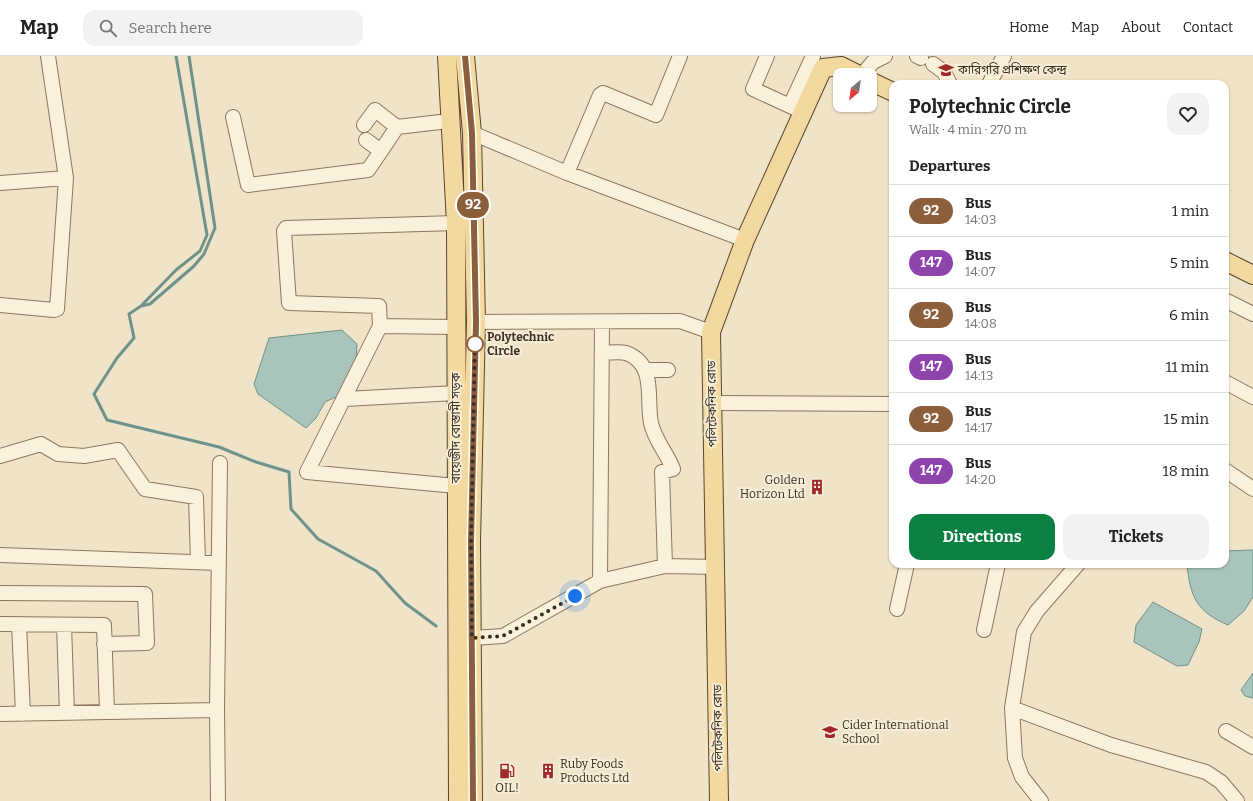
<!DOCTYPE html>
<html lang="en">
<head>
<meta charset="utf-8">
<style>
  :root { --surface:#fff; --page:#f2f2f2; --text:#222; --muted:#767676; --line:#e0e0e0; --accent:#0b8043 }
  body { margin:0; font-family:Bitter,"Noto Sans Bengali",serif; background:var(--page); color:var(--text); height:100vh; display:flex; flex-direction:column; font-size:15px; white-space:nowrap }
  * { box-sizing:border-box; margin:0 }
  p { font-size:13px; color:var(--muted) }
  .icon { flex:none; width:22px; height:22px; fill:none; stroke:currentColor; stroke-width:2; stroke-linecap:round; stroke-linejoin:round }
  .map { position:relative; flex:1; overflow:hidden }
  .details { position:absolute; left:889px; top:24px; width:340px; height:488px; display:flex; flex-direction:column; background:var(--surface); border-radius:12px; box-shadow:0 1px 3px #0004 }
  .details>* { flex:none }
  .badge { padding:0 8px; border-radius:13px; font-size:14px; line-height:26px }
  .needle { width:26px; rotate:209deg }
  .buttons { position:absolute; left:833px; top:12px; display:grid; gap:8px }
  .buttons a { display:grid; place-items:center; width:44px; height:44px; border-radius:8px; background:var(--surface); box-shadow:0 1px 3px #0004; font-size:20px }
  .you { position:absolute; width:20px; height:20px; margin:-10px; border:3px solid #fff; border-radius:50%; background:#1a73e8; box-shadow:0 0 0 6px #1a73e833 }
  .map>.badge { position:absolute; translate:-50% -50%; box-shadow:0 0 0 2px #fff }
  h2 { padding:0 20px; font-size:15px; line-height:36px }
  .round { display:grid; place-items:center; flex:none; width:42px; height:42px; border-radius:12px; background:var(--page) }
  .summary { display:flex; align-items:center; justify-content:space-between; height:68px; padding:0 20px }
  h1 { font-size:19px; font-weight:700; line-height:30px }
  .action { display:flex; gap:8px; margin-top:auto; padding:8px 20px }
  .action a { flex:1; height:46px; border-radius:12px; background:var(--accent); color:#fff; font-size:16px; font-weight:700; line-height:46px; text-align:center }
  .action a+a { background:var(--page); color:var(--text) }
  ul { padding:0; list-style:none }
  li { display:flex; align-items:center; gap:12px; height:52px; padding:0 20px; border-top:1px solid var(--line) }
  li div { flex:1 }
  li b { display:block; font-size:15px }
  li em { font-style:normal }
  li .badge { min-width:44px; font-weight:700; text-align:center }
  header { display:flex; align-items:center; gap:24px; box-sizing:border-box; height:56px; padding:0 20px; background:var(--surface); border-bottom:1px solid var(--line) }
  header strong { font-size:19px }
  nav { display:flex; gap:22px; margin-inline-start:auto; font-size:14px }
  .search { width:280px; height:36px; background:var(--page); display:flex; align-items:center; gap:10px; box-sizing:border-box; padding:0 14px; border-radius:12px; color:var(--muted); font-size:15px }
  .map>svg:first-child { display:block }
  .water { fill:#a9c4bc; stroke:#6f938a }
  .lines { fill:none; stroke-linecap:round; stroke-linejoin:round }
  .stream { stroke:#6f938a; stroke-width:3 }
  .minor-casing { stroke:#8d765c; stroke-width:16 }
  .major-casing { stroke:#5b4430; stroke-width:20 }
  .minor { stroke:#faf1dc; stroke-width:14 }
  .major { stroke:#f3d9a0; stroke-width:18 }
  .line-casing { stroke:#fff; stroke-width:9 }
  .line { stroke:#8b5e3c; stroke-width:6 }
  .walk { stroke:#3d2e20; stroke-width:4; stroke-dasharray:0 7.2 }
  .stop-dot { fill:#fff; stroke:#8b5e3c; stroke-width:2 }
  .labels { text-anchor:middle; dominant-baseline:central; stroke-width:4; stroke-linejoin:round; paint-order:stroke }
  .poi-label { font-size:12px; fill:#3d2e20; stroke:#f7eed8; text-anchor:start }
  .stop-label { font-size:12px; font-weight:bold; fill:#3d2e20; stroke:#f7eed8; text-anchor:start }
  .street-label { font-size:12px; fill:#3d2e20; stroke:#f7eed8 }
</style>
</head>
<body>
<header>
<strong>Map</strong>
<div class="search"><svg class="icon" aria-label="search" viewBox="0 0 24 24"><circle cx="10" cy="10" r="6"/><path d="M15 15l6 6"/></svg>Search here</div>
<nav><a>Home</a><a>Map</a><a>About</a><a>Contact</a></nav>
</header>
<div class="map">
<svg width="1253" height="745" viewBox="0 0 1253 745">
  <rect width="100%" height="100%" fill="#f0e4c8"/>
  <!-- water -->
  <path class="water" d="M342,274L357,288L355,320L347,336L325,346L316,362L306,372L258,338L254,328L269,282Z
    M1253,494V541L1244,555L1228,569C1197,556 1190,541 1187,508H1225V495Z
    M1153,546L1202,573L1199,586L1188,609L1177,610L1134,586L1136,569Z
    M1253,617V642L1245,640L1241,634Z"/>
  <g class="lines">
    <!-- stream -->
    <path class="stream" d="M176,0L207,179L200,195L176,214L141,250L150,248L194,210L204,198L215,172L189,0
      M141,250L129,258L134,282L117,302L94,338L107,364L219,391L256,406L289,416L291,453L318,483L376,515L405,547L436,570"/>
    <defs>
      <path id="minor" d="M767,0L753,33L803,56
        M917,0L921,2
        M933,8L944,16L950,28
        M862,19L873,6L885,0
        M989,28L1004,0
        M790,50L813,0
        M233,61L248,129L368,114L381,95
        M364,69L375,54L397,71L440,66
        M472,77L567,117L600,39L603,37L656,59L680,0
        M366,84L381,95L397,71
        M567,117L745,184
        M0,127L66,122L48,0
        M456,167L286,172L284,175L289,247L379,250L380,270L456,271
        M1225,244L1253,258
        M0,249L54,254L57,253L66,122
        M476,266L680,265L711,276
        M380,270L307,416L456,430
        M602,297C609,297 619,295 626,297C657,308 646,343 651,367C655,385 667,397 673,413L662,416L665,510
        M645,314H668
        M1225,326L1253,341
        M345,343L456,337
        M713,347L893,348
        M0,400L41,388L58,398L84,400L118,394L145,433L196,441L198,506
        M1225,414L1253,433
        M0,499L219,507
        M600,525L602,266
        M0,537L145,538L147,587L104,588
        M897,553L907,508
        M0,568L104,569L107,656
        M19,568L23,658
        M64,569L67,657
        M984,574L998,508
        M473,582L503,580L600,525L665,510L715,511
        M1012,652L1111,689L1206,716L1221,726L1237,745
        M0,658L217,654
        M1226,675L1253,691
        M218,745L217,654L220,407
        M1041,745L1022,721L1015,702L1012,652L1024,576L1037,555L1078,508"/>
      <path id="major" d="M447,0L456,167L458,745
        M465,0L472,77L476,266L471,486L473,745
        M870,25L893,36
        M1225,205L1253,219
        M719,745L711,276L745,184L823,12L841,10L859,19"/>
    </defs>
    <!-- minor casing -->
    <use href="#minor" class="minor-casing"/>
    <!-- major casing -->
    <use href="#major" class="major-casing"/>
    <!-- minor -->
    <use href="#minor" class="minor"/>
    <!-- major -->
    <use href="#major" class="major"/>
  </g>
  <g class="lines">
    <defs>
      <path id="line" d="M465,0L472,77L476,266L471,486L473,745"/>
    </defs>
    <!-- line casing -->
    <use href="#line" class="line-casing"/>
    <!-- line -->
    <use href="#line" class="line"/>
    <!-- walk -->
    <path class="walk" d="M475,288V282L471,486L472,582L503,580L575,540"/>
  </g>
  <!-- icons -->
  <defs>
    <symbol id="school-bare" viewBox="-9 -9 18 18"><path d="M0-5L7-2L0 1L-7-2ZM-4 1L0 2.5L4 1V4Q0 6-4 4Z" fill="#9e2a2b" stroke="#f7eed8" stroke-width="2.5" paint-order="stroke"/></symbol>
    <symbol id="building-bare" viewBox="-9 -9 18 18"><path d="M-4-6H4V6H1V3H-1V6H-4ZM-2.5-4.3h1.7v1.8h-1.7ZM.8-4.3h1.7v1.8H.8ZM-2.5-1h1.7V.8h-1.7ZM.8-1h1.7V.8H.8Z" fill="#9e2a2b" stroke="#f7eed8" stroke-width="2.5" paint-order="stroke"/></symbol>
    <symbol id="fuel-bare" viewBox="-9 -9 18 18"><path d="M-5.5-6h7V0h2V4h1.3V-2.5L3-4.5l.8-.8L6-3V5H2.5V1h-1V6h-7ZM-4.2-4.7v3.2H.2V-4.7Z" fill="#9e2a2b" stroke="#f7eed8" stroke-width="2.5" paint-order="stroke"/></symbol>
  </defs>
  <g fill-rule="evenodd">
    <use href="#school-bare" x="935" y="3" width="22" height="22"/>
    <use href="#building-bare" x="806" y="420" width="22" height="22"/>
    <use href="#school-bare" x="819" y="665" width="22" height="22"/>
    <use href="#fuel-bare" x="496" y="704" width="22" height="22"/>
    <use href="#building-bare" x="537" y="704" width="22" height="22"/>
  </g>
  <!-- markers -->
  <circle class="stop-dot" cx="475" cy="288" r="8"/>
  <g class="labels">
    <!-- poi labels -->
    <g class="poi-label">
      <text x="958" y="14">কারিগরি প্রশিক্ষণ কেন্দ্র</text>
      <text x="805" y="424" text-anchor="end">Golden<tspan x="805" dy="14">Horizon Ltd</tspan></text>
      <text x="842" y="669">Cider International<tspan x="842" dy="14">School</tspan></text>
      <text x="560" y="708">Ruby Foods<tspan x="560" dy="14">Products Ltd</tspan></text>
      <text x="507" y="732" text-anchor="middle">OIL!</text>
    </g>
    <!-- stop labels -->
    <g class="stop-label">
      <text x="487" y="281">Polytechnic<tspan x="487" dy="14">Circle</tspan></text>
    </g>
    <!-- street labels -->
    <g class="street-label">
      <text transform="translate(712 348) rotate(-91)">পলিটেকনিক রোড</text>
      <text transform="translate(456 372) rotate(-90)">বায়েজীদ বোস্তামী সড়ক</text>
      <text transform="translate(718 672) rotate(-91)">পলিটেকনিক রোড</text>
    </g>
  </g>
</svg>
<div class="buttons">
<a><svg class="needle" viewBox="-14 -14 28 28"><path d="M0-13l5 13h-10z" fill="#e53935"/><path d="M0 13l5-13h-10z" fill="#767676"/></svg></a>
</div>
<div class="you" style="left:575px;top:540px"></div>
<b class="badge" style="left:473px;top:149px;background:#8b5e3c;color:#fff">92</b>
<section class="details">
<div class="summary"><div><h1>Polytechnic Circle</h1><p>Walk · 4 min · 270 m</p></div><a class="round"><svg class="icon" aria-label="heart" viewBox="0 0 24 24"><path d="M12 20l-8-8c-3-5 5-10 8-4 3-6 11-1 8 4z"/></svg></a></div>
<h2>Departures</h2>
<ul>
<li><span class="badge" style="background:#8b5e3c;color:#fff">92</span><div><b>Bus</b><p>14:03</p></div><em>1 min</em></li>
<li><span class="badge" style="background:#8e44ad;color:#fff">147</span><div><b>Bus</b><p>14:07</p></div><em>5 min</em></li>
<li><span class="badge" style="background:#8b5e3c;color:#fff">92</span><div><b>Bus</b><p>14:08</p></div><em>6 min</em></li>
<li><span class="badge" style="background:#8e44ad;color:#fff">147</span><div><b>Bus</b><p>14:13</p></div><em>11 min</em></li>
<li><span class="badge" style="background:#8b5e3c;color:#fff">92</span><div><b>Bus</b><p>14:17</p></div><em>15 min</em></li>
<li><span class="badge" style="background:#8e44ad;color:#fff">147</span><div><b>Bus</b><p>14:20</p></div><em>18 min</em></li>
</ul>
<div class="action"><a>Directions</a><a>Tickets</a></div>
</section>
</div>
</body>
</html>
